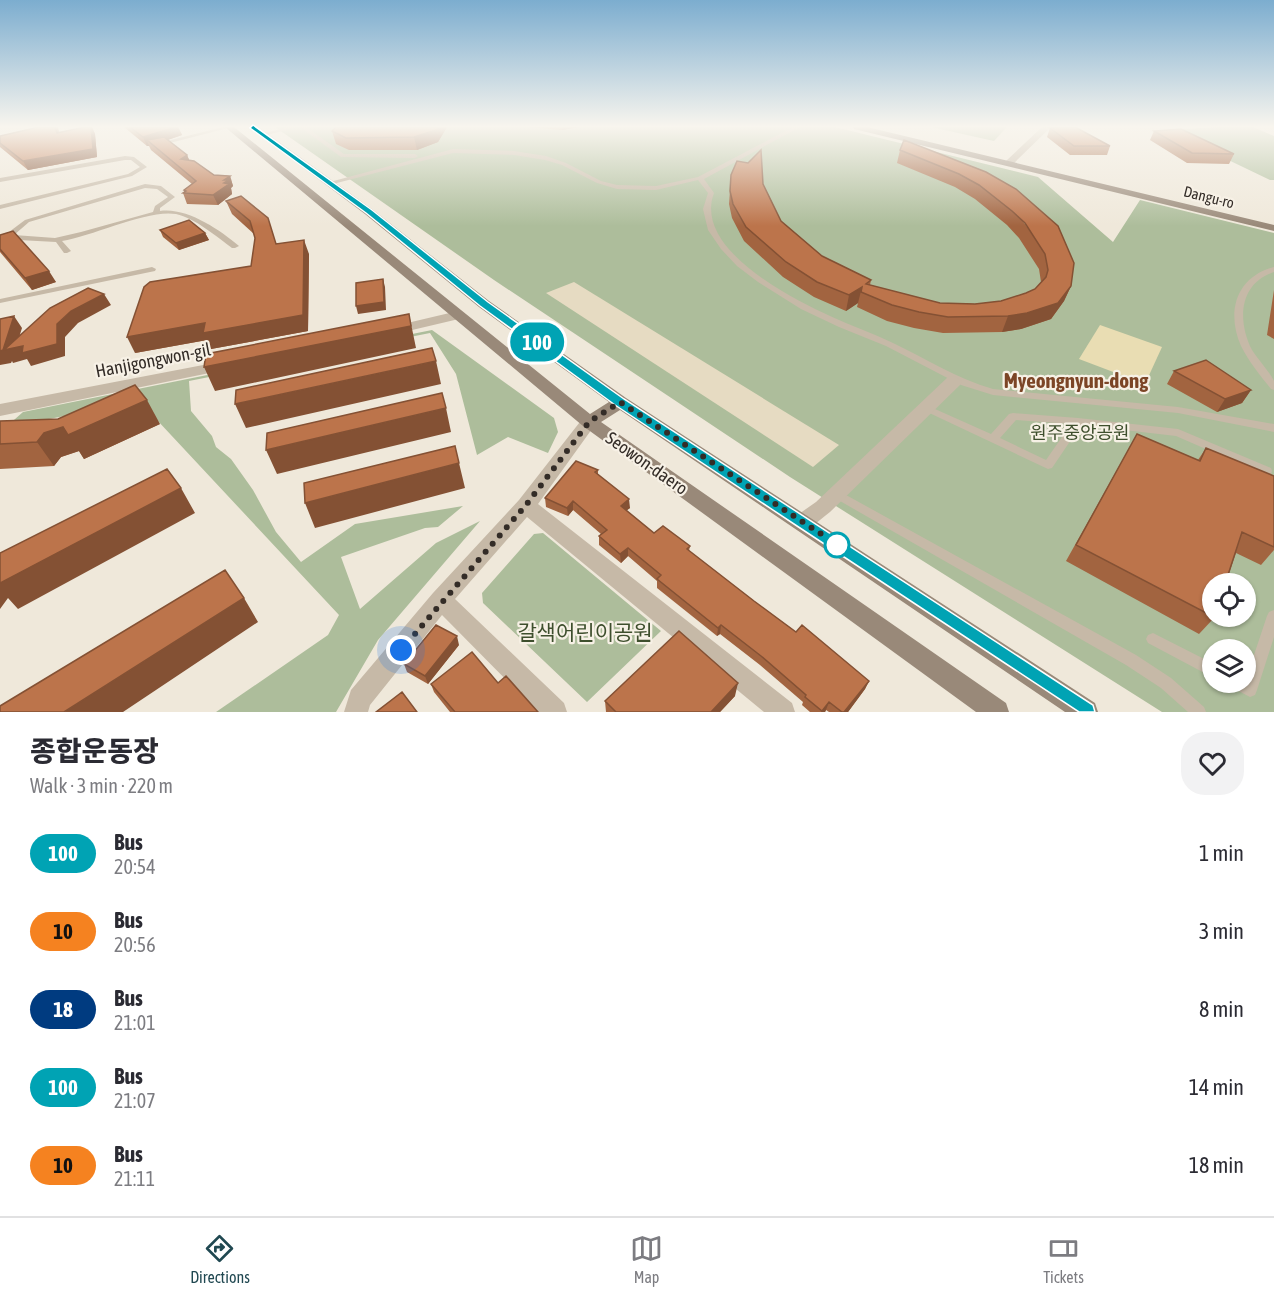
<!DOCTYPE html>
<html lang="en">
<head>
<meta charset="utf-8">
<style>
  :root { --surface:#fff; --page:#f2f2f3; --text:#2b2b33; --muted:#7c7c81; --line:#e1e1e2; --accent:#204851 }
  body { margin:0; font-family:"Asap Condensed","Noto Sans KR",sans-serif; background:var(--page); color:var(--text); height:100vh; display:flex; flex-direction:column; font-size:22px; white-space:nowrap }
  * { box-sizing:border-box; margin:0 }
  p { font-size:20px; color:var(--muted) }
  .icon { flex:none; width:33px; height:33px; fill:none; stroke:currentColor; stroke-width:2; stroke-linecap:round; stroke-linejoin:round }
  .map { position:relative; height:712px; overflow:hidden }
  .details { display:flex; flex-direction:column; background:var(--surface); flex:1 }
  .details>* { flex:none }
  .badge { padding:0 12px; border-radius:20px; font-size:21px; line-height:39px }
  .controls { position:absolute; left:1202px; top:573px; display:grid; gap:12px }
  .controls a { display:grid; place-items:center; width:54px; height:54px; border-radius:50%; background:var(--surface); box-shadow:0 2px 4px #0004; font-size:30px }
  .you { position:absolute; width:30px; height:30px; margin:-15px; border:4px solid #fff; border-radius:50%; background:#1a73e8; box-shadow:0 0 0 9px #1a73e833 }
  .map>.badge { position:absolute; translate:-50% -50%; box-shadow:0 0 0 3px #fff }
  .round { display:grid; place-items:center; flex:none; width:63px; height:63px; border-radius:24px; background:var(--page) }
  .summary { display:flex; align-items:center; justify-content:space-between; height:102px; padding:0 30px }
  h1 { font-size:28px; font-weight:800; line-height:45px }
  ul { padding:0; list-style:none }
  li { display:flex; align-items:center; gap:18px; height:78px; padding:0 30px }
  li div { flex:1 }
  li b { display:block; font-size:22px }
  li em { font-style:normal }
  li .badge { min-width:66px; font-weight:700; text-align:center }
  .tab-bar { display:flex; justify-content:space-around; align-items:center; height:84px; border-top:2px solid var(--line); background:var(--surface); font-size:16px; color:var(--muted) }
  .tab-bar a { display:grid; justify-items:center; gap:3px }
  .tab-bar .selected { color:var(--accent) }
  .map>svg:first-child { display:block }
  .green { fill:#adbd9b; fill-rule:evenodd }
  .sand { fill:#e9ddb3 }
  .plaza { fill:#e6dbc2 }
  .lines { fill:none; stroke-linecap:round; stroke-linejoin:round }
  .lane { fill:#c6b9a7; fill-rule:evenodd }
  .street { fill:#c6b9a7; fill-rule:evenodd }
  .secondary { fill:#998979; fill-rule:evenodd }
  .wall { fill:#a26440 }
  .shaded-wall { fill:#845134 }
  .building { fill:#bc744b; stroke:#845134; stroke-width:1.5 }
  .line { fill:#00a3b4; stroke:#fff; stroke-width:1.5 }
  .walk { stroke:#332c27; stroke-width:6; stroke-dasharray:0 10.8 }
  .stop-dot { fill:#fff; stroke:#00a3b4; stroke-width:3 }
  .labels { text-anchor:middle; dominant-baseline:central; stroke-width:4.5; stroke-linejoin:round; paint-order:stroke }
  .far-street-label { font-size:15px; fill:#332c27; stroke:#f7f1e6 }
  .street-label { font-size:18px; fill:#332c27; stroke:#f7f1e6 }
  .park-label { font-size:18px; fill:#3e4f2d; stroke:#f7f1e6 }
  .quarter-label { font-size:21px; font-weight:bold; fill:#7c4526; stroke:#f7f1e6 }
  .near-park-label { font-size:21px; fill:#3e4f2d; stroke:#f7f1e6 }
</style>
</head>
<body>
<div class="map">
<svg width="1274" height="712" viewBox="0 0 1274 712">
  <rect width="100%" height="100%" fill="#efe8da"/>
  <!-- green -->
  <path class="green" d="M275,127H835L1038,177L1113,242L1140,200L1274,233V712H1162L790,477L494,280ZM1212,584H1245V616H1212ZM1212,650H1245V682H1212Z
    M931,127H1007L994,141Z
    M1219,127H1253L1274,136V180H1270L1166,130Z
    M432,330L554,418L558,432L548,453L508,437L477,455L456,374L430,333L189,381L191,411L212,436L216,447L231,459L253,490L276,532L301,562L355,524L463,506L438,527L425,528L341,557L360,609L436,543L480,521L378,640L336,712H216L328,635L339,615L143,405L113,407L6,427L23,412Z
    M543,533L661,631L587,702L483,603L482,593L534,534Z"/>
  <!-- sand -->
  <path class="sand" d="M1100,325L1162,347L1145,384L1079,359Z"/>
  <!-- plaza -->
  <path class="plaza" d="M574,282L839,445L813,467L546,293Z"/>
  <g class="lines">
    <!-- lane -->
    <path class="lane" d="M223,127H232L158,146L155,144Z
      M289,127H298L263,136L260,134Z
      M300,127H306L344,154H415L418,156L415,158L341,157Z
      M793,127H800L704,179L714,193C693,248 790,298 830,316C851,326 873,333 893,343C927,359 957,379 993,389L1178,407L1274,424V432L1178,413L993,395L961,385L886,346L839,327L801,309L758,282L737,266L721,249L708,230L703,209L708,193L698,180L656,190L617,189L597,183L562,165L545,160L514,155L453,153L329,185L326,183L453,149L514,151L546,156L566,163L601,181L617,185L656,186L698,177Z
      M125,156L134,157L147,167L132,176L0,209V205L128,174L140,167L131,160H125L0,182V178Z
      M145,184L161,186L175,197L160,208V211C186,207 219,229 239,246L235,248H232C217,237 195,218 176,214C148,209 93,236 62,241L71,251L67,253H64L56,242L0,239V235H5L25,220ZM145,188L157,189L168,197L155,206L153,212L81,232L55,238L14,235L29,222Z
      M152,267L156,269L155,271L0,303V299Z
      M1274,267V272C1239,283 1237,321 1252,350C1257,358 1272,375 1274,381C1274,384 1274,387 1274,390L1271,389C1260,375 1249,362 1241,346C1226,312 1236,277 1274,267Z
      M926,405L991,434L1009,414L1013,413L1078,418L1178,429L1271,468L1272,471L1271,474L1267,475L1263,474L1176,436L1081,425L1052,468L1048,469L923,410L921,408L923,406ZM1016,420L1071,424L1046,460L1000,438Z
      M837,490L1136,655L1171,678L1204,707L1206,712H1188L1161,688L1126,665L833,497L831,494L833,491Z
      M1274,610V637L1257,690L1255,695L1250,697L1231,687L1229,682H1245L1267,616L1269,612Z
      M1153,633L1212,663V677L1148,643L1146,639L1148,635Z"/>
    <!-- street -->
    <path class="street" d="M1042,127H1051L1012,165H1006V161Z
      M458,311L465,315L463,318L391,335L384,331L386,328Z
      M224,361L229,363L232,366L229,369L0,416V404Z
      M954,376L962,381L960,385L830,512C819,520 810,532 796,528L793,522L796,516L816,502L948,377Z
      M589,416L595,418L597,422L538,504L792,703L795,712H764L527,517L455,599L564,703L567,712H538L442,615L370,705L368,712H344L351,690L433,593L519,500L583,418Z"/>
    <!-- secondary -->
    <path class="secondary" d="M225,127H234L590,414L609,402L479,307L365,214L249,127H258L373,210L489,301L626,398L1095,703L1098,712H1065L620,410L601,422L1006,703L1009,712H976L583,426Z
      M853,127H867L1274,225V231L854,129Z"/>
  </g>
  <!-- wall -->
  <path class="wall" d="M39,127H58L59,132L85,127H92L95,134L97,157L28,170L0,147V136Z
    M124,127H178L182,135L168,140L187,155L189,160L214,175L230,176L233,186L231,188L232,194L218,205L187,204L183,193L184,192V190L192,184L151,150L149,146H147Z
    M336,127H447L438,142L417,150H349L336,144L332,131Z
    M528,127H579L562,130Z
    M1050,128L1110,146L1107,155H1070L1047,137Z
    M1154,131L1234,154L1229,164L1187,163L1150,140Z
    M900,150L986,172L1071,286L1064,301L1051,319L1021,329L1002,332L943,333L914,328L887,321L857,307L858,303L846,311L814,297L783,277L744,241L732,218L729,204L731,175L763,184L781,221L822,256L871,280L870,285L940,303L975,304L1001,301L1026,293L1035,289L1041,282L1039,269L1019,238L1007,225L975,199L955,187L897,163Z
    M226,201L277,244L309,254L308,331L211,349L207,340L135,353L251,266L255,238L254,234L232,214Z
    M160,230L205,233L209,240L179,250L163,237Z
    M0,235L56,282L32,290L0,252Z
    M1274,290V339L1267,335Z
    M1174,371L1251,390L1242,403L1217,412L1167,384Z
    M0,421L160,424L84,459L79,451L61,457L54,466L0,469Z
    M1137,434L1198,460L1206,448L1274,476V550L1261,565L1236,553L1214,618L1199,634L1066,561Z
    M598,470V474L630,508L626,510L654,533L690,546L689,551L754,601L796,632L869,681L865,689L848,712H829L826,710L825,712H810L802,705L803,702L760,665L720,634L717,636L657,588V581L628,556L621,563L599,545V536L601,534L573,510L568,516L546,507L545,498Z
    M459,645L428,684L407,672L404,664Z
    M498,683L538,712H450L434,692L431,684Z
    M735,696L720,712H606L605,701Z"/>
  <!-- shaded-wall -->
  <path class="shaded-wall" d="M92,127L95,134L97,157L28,170L23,161Z
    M176,127H178L182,135L152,145L147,140L149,146H147L143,137Z
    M438,127H447L438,142L417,150L414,137Z
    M562,127H579L562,130Z
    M187,155L191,164L181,159Z
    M230,176L233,186L231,188L232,194L218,205L213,195L224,180Z
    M205,233L209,240L179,250L176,243Z
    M304,240L309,254L308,331L211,349L207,340L135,353L127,337Z
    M49,271L56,282L32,290L25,278Z
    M383,279L385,287L386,310L358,314L356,306Z
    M1071,286L1064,301L1051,319L1021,329L1002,332L1008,316Z
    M862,287L858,303L846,311L849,295Z
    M104,294L111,305L78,323L65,337V356L31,366L27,359L13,363L12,361L11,363L0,365V351L14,316L22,328L16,347L23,346L57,324L71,311Z
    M409,314L416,348L215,391L204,367Z
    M436,361L441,384L246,428L235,404Z
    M1251,390L1242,403L1217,412L1225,399Z
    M147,400L160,424L84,459L79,451L61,457L54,466L37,442L44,433Z
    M446,408L451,432L277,474L266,450Z
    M459,463L465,488L315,528L305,503Z
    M181,488L195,513L18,609L8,598L0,609V581Z
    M629,499L630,508L621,515V506Z
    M573,501V510L568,516L567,508Z
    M628,548V556L621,563L620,554Z
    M244,598L258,622L123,712H64Z
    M721,625L720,634L717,636L718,628Z
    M457,636L459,645L428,684L425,676Z
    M869,681L865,689L848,712H844Z
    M738,683L735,696L720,712H711Z
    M829,702L826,710L825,712H821Z"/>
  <!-- building -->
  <path class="building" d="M39,127H55L57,133L85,127H91L93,149L23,161L0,143V136Z
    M130,127H176L143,137Z
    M336,127H438L436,130L414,137L346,138L332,131Z
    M1075,127L1110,146H1074L1050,128Z
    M1181,129L1234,154L1192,153L1154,131Z
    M164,137L187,155L181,159L194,161L214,175L230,176L224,180H229L224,183L229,184L213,195L183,193L186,191L184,190L196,181L147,140Z
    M904,140L986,172L1016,189L1058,226L1074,263L1071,286L1058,303L1027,313L1008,316L948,317L919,312L892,305L861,292L862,287L849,295L817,282L786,262L746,227L733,204L730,191L731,175L737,161L748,163L761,150L763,184L781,221L822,256L871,280L866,284L940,303L975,304L1001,301L1026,293L1035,289L1046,277L1048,270L1045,254L1025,223L1012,211L979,185L959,174L900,150Z
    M241,196L268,218L276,244L304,240L303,315L203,333L205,323L127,337L144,287L150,282L251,266L255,238L250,221L226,201Z
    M189,220L205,233L176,243L160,230Z
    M13,231L49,271L25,278L0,249V235Z
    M383,279L384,302L356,306V283Z
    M88,288L104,294L71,311L57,324V344L22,353L23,346L4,350L50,308Z
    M409,314L411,326L204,367L206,354Z
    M14,316L3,350L0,351V319Z
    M432,348L436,361L235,404L236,390Z
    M1206,360L1251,390L1225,399L1174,371Z
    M135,385L147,400L68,435L63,427L44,433L37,442L0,444V421L58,419Z
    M442,393L446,408L266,450L267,433Z
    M1137,434L1200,461L1206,448L1274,476V547L1242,532L1225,584H1212V616L1076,545Z
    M455,446L459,463L305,503L304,483Z
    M576,461L598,470L595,472L629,499L621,506L654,533L663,526L690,546L687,549L754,601L796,632L802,625L869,681L844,712H842L829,702L822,711L805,697L806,695L761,656L721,625L718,628L657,579L661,575L628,548L620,554L599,536L607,530L573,501L567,508L545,498Z
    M167,469L181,488L0,583V553Z
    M225,570L244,598L64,712H0V706Z
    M436,625L457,636L425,676L404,664Z
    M679,631L738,683L711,712H616L605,701Z
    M472,652L498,683L506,676L538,712H455L431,684Z
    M402,692L417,712H376Z"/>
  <!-- sky -->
  <linearGradient id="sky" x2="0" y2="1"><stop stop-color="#7cadcf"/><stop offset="0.56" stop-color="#f8f5ee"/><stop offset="1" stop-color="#f8f5ee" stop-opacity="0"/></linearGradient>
  <rect width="1274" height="226" fill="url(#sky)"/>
  <!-- line -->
  <path class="line" d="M253,125L372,210L488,302L624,399L1093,705L1095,712H1079L797,526L615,405L480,306L366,213L250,128Z"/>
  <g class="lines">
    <!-- walk -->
    <path class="walk" d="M401,650L526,505L589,422L620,402L841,547L837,545"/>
  </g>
  <!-- markers -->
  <circle class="stop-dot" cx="837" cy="545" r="12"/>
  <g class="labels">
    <!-- far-street labels -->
    <g class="far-street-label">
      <text transform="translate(1209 197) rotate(14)">Dangu-ro</text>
    </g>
    <!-- street labels -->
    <g class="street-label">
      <text transform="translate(153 360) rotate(-11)">Hanjigongwon-gil</text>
      <text transform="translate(647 463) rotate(35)">Seowon-daero</text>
    </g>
    <!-- park labels -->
    <g class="park-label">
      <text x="1080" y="432">원주중앙공원</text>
    </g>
    <!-- quarter labels -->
    <g class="quarter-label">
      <text x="1076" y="380">Myeongnyun-dong</text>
    </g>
    <!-- near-park labels -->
    <g class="near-park-label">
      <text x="585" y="632">갈색어린이공원</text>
    </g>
  </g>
</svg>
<div class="controls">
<a><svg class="icon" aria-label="locate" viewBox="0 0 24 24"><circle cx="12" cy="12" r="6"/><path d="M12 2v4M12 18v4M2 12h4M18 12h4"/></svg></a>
<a><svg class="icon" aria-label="layers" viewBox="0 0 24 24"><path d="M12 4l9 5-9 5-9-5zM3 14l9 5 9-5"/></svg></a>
</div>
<div class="you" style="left:401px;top:650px"></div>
<b class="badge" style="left:537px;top:342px;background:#00a3b4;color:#fff">100</b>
</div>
<section class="details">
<div class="summary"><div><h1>종합운동장</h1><p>Walk · 3 min · 220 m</p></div><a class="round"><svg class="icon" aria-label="heart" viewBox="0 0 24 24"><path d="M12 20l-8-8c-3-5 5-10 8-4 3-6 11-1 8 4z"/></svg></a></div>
<ul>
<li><span class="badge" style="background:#00a3b4;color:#fff">100</span><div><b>Bus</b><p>20:54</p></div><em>1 min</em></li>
<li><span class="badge" style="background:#f58220;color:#111">10</span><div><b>Bus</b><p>20:56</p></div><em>3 min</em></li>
<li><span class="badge" style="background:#003b80;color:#fff">18</span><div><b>Bus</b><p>21:01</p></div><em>8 min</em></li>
<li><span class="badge" style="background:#00a3b4;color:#fff">100</span><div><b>Bus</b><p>21:07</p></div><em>14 min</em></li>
<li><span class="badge" style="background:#f58220;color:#111">10</span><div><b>Bus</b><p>21:11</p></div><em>18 min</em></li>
</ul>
</section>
<nav class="tab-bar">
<a class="selected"><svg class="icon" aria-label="directions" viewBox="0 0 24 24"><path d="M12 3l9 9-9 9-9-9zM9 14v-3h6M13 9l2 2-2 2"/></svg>Directions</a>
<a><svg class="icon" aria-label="map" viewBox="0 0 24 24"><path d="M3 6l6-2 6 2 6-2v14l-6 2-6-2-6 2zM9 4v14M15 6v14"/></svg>Map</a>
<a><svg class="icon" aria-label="tickets" viewBox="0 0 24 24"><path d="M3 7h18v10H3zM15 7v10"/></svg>Tickets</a>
</nav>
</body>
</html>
